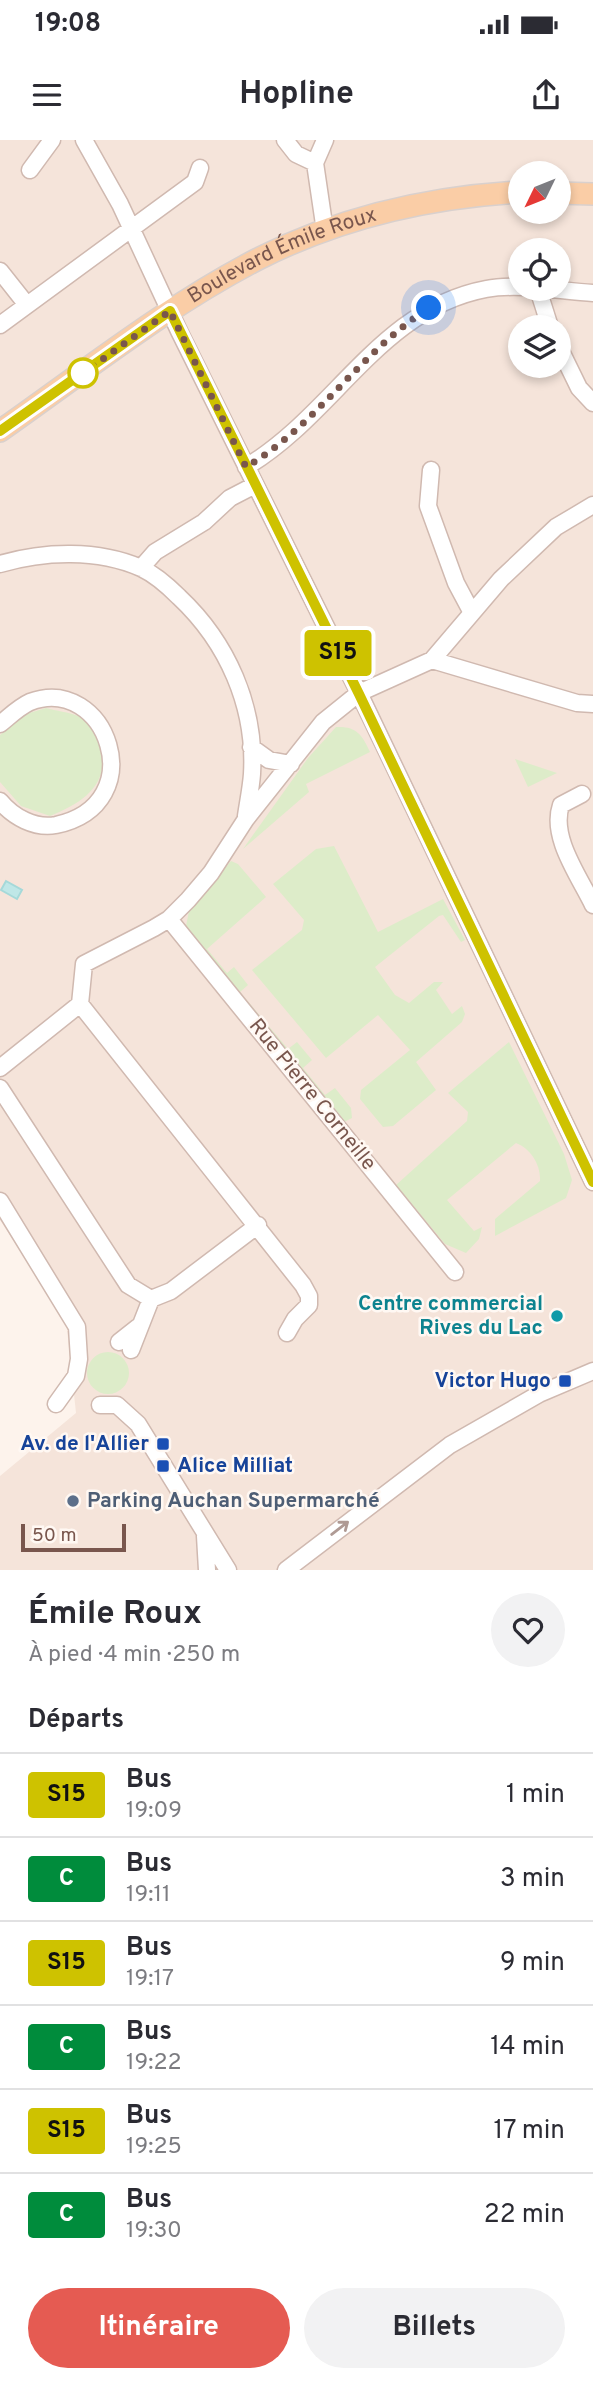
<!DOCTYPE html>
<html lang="fr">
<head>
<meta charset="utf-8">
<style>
  :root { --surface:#fff; --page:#f2f2f3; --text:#2b2b33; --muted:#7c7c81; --line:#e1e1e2; --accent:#e55b52 }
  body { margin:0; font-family:Overpass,sans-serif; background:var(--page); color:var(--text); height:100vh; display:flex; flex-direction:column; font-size:26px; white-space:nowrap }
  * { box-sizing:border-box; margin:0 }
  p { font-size:23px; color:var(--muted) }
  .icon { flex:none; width:38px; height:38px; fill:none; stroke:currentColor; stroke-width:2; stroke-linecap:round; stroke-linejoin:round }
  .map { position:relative; height:1430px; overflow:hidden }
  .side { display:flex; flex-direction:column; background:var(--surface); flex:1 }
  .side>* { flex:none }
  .badge { padding:0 14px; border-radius:5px; font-size:24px; line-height:46px }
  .needle { width:46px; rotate:227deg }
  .fabs { position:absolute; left:508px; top:21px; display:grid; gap:14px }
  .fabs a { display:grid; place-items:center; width:63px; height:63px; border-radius:50%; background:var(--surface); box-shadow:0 4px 10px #0003; font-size:35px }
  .scale { position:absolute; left:21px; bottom:18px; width:105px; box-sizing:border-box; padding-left:7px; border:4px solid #79564d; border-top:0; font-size:19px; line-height:24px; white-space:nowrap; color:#79564d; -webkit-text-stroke:5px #fff8f3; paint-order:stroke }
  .you { position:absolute; width:35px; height:35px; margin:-18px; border:5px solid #fff; border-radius:50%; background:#1a73e8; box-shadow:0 0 0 10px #1a73e833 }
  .map>.badge { position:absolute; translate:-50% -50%; box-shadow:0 0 0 4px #fff }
  h2 { padding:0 28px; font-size:26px; line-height:63px }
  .round { display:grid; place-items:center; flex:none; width:74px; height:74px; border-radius:37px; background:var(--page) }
  .head { display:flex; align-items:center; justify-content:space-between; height:119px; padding:0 28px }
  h1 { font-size:33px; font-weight:700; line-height:52px }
  .action { display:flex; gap:14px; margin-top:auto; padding:14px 28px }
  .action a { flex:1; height:80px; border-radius:42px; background:var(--accent); color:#fff; font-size:28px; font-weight:700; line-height:80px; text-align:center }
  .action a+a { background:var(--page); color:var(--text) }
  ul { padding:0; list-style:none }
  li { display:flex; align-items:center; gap:21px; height:84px; padding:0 28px; border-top:2px solid var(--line) }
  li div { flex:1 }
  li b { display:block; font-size:26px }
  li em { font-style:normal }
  li .badge { min-width:77px; font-weight:700; text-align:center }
  .status { display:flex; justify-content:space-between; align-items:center; height:49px; padding:0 35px; background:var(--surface); direction:ltr }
  .status svg { height:19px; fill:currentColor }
  header { display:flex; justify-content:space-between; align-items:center; height:91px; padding:0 28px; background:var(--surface); font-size:32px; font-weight:700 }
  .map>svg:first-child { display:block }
  .residential { fill:#f5e4da; fill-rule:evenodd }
  .green { fill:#ddecc9 }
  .water { fill:#bfe7e7; stroke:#a5d9d9; stroke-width:2 }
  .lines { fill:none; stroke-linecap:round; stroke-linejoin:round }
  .minor-casing { stroke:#d0b9b0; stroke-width:19 }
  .major-casing { stroke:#d9d0cd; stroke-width:24 }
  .minor { stroke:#fff; stroke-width:16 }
  .major { stroke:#facda6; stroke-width:21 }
  .oneway { stroke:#af9a94 }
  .line-casing { stroke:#fff; stroke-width:16 }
  .line { stroke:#cec200; stroke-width:10 }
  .walk { stroke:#79564d; stroke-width:7; stroke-dasharray:0 12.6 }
  .stop-dot { fill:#fff; stroke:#cec200; stroke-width:3.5 }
  .culture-dot { fill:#0f9aa8; stroke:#fff8f3; stroke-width:2.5 }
  .transit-dot { fill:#1a4fb4; stroke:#fff8f3; stroke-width:2.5 }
  .service-dot { fill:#5c6f8a; stroke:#fff8f3; stroke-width:2.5 }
  .labels { text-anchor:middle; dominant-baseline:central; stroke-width:5; stroke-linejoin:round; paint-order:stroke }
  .street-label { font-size:21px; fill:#79564d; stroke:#fff8f3 }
  .culture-label { font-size:21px; font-weight:bold; fill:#0d838f; stroke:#fff8f3; text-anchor:end }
  .transit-label { font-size:21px; font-weight:bold; fill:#164399; stroke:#fff8f3; text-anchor:end }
  .service-label { font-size:21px; font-weight:bold; fill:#4e5e75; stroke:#fff8f3; text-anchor:start }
</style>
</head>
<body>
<div class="status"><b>19:08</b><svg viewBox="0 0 49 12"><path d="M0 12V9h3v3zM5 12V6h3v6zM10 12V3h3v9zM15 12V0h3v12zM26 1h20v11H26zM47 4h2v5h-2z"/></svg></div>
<header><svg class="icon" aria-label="menu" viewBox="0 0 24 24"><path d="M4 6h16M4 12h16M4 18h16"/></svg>Hopline<svg class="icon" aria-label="share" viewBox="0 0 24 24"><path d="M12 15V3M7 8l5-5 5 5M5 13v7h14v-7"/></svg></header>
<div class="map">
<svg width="593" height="1430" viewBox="0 0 593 1430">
  <rect width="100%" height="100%" fill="#fdf3ec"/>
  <!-- residential -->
  <path class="residential" d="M0,0H593V1430H0V1336L76,1273L66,1180L0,1080ZM520,33H558V72H520ZM520,110H558V149H520ZM520,187H558V226H520Z"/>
  <!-- green -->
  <path class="green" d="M46,568C56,571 69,572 78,576C89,581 98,594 101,605C110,645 84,662 50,676L21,666L0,642V595L26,574Z
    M336,587C356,586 362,594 370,612L306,644L309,652L243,709L308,618Z
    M515,619L557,633L528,647Z
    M334,706L378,792L443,759L465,800L461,802L443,775L439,776L375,827L395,855L409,863L434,842H443L436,850L452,874L462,866L465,874L462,882L416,922L436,950L393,986L383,987L360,959L361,950L410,910L378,875L326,918L252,830L302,790L304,780L273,744L316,709Z
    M231,721L238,724L266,757L207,809L227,833L234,827L248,845L240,852L288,909L297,902L312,920L303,928L325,955L335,948L351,968L352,978L342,983L186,786L189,771Z
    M509,902L564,1014L572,1040L566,1058L495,1096V1079L540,1041C541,1025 531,1009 516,1003L447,1060L474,1091L482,1087L479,1099L466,1113L445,1104L396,1045L467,981L468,972L448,953Z
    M87 1233a21 21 0 1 1 42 0a21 21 0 1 1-42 0Z"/>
  <!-- water -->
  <path class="water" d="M6,741L22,750L17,759L1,750Z"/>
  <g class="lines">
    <defs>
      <path id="minor" d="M84,0L120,64L179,191L359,553L593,1042
        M285,0L296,14L315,23
        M30,30L52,0
        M325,91L315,23L325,0
        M0,131L27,165
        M538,149L550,187
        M0,185L195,42L200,28
        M558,205L579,248L593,263
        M246,327C334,275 380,169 486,149C519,143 560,151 593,153
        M431,330L428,366L456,443L472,473
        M0,424C44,411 98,409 141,428C156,435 168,446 179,457C227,502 256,566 252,634C251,648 248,662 246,676
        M141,428L155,412L204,382L230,358L255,345
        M432,520L501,439L556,387L593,365
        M0,584C10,576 19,567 30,562C106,533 154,664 56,685C35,689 13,677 0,661
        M251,607L269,620L291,624
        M582,654L561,665C550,697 579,736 593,765
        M169,779L455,1132
        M80,864L84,824L154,788L169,779L188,760L211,733L246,679L323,582L359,553L432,520L577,563L593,564
        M80,864L303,1145L309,1156V1165L295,1179L287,1193
        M0,928L80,864
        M0,948L128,1145L151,1159L131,1210
        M0,1061L77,1187L79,1219L76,1236L56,1264
        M151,1159L171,1151L258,1085
        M119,1202L138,1187
        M100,1265H117L138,1284L228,1430
        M205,1396L207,1430
        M286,1430L450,1305L539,1254L593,1231"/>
      <g id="major">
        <path d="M558,53L593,54"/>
        <path id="s1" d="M0,291C84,232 167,166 258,119C339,78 430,57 520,52"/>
      </g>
    </defs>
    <!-- minor casing -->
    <use href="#minor" class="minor-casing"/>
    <!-- major casing -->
    <use href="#major" class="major-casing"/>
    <!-- minor -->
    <use href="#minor" class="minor"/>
    <!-- major -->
    <use href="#major" class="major"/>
  </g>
  <!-- one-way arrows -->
  <defs><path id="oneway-shaft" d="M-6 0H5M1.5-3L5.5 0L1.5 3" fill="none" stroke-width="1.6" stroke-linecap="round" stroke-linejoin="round" transform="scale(1.75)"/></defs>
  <use class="oneway" href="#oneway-shaft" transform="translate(340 1388) rotate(-38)"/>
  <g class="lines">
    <defs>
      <path id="line" d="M0,291L170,171L359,554L593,1042"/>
    </defs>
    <!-- line casing -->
    <use href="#line" class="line-casing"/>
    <!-- line -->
    <use href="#line" class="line"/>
    <!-- walk -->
    <path class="walk" d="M83,233L170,171L246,327C317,285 360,212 429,168"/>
  </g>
  <!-- markers -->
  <circle class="stop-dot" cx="83" cy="233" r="14"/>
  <circle class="culture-dot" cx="557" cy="1176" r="7"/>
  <g class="transit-dot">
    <rect x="558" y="1234" width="14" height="14" rx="3.5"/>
    <rect x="156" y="1297" width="14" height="14" rx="3.5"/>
    <rect x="156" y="1319" width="14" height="14" rx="3.5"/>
  </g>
  <circle class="service-dot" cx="73" cy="1361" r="7"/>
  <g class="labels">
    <!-- street labels -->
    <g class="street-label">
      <text stroke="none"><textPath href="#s1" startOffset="334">Boulevard Émile Roux</textPath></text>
      <text transform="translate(312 955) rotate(51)">Rue Pierre Corneille</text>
    </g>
    <!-- culture labels -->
    <g class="culture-label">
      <text x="543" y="1164">Centre commercial<tspan x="543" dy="24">Rives du Lac</tspan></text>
    </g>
    <!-- transit labels -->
    <g class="transit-label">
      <text x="551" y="1241">Victor Hugo</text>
      <text x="149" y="1304">Av. de l'Allier</text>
      <text x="177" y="1326" text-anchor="start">Alice Milliat</text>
    </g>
    <!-- service labels -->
    <g class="service-label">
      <text x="87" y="1361">Parking Auchan Supermarché</text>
    </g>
  </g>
</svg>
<div class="fabs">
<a><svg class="needle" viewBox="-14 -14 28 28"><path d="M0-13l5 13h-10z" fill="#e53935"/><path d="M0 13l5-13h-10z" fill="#7c7c81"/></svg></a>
<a><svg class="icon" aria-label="locate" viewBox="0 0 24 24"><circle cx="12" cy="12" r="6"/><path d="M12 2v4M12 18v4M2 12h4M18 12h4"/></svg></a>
<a><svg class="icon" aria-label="layers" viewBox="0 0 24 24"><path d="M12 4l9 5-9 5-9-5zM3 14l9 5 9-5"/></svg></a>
</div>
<div class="scale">50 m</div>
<div class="you" style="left:429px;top:168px"></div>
<b class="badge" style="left:338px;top:513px;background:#cec200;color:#111">S15</b>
</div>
<section class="side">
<div class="head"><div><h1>Émile Roux</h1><p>À pied · 4 min · 250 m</p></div><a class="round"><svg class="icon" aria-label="heart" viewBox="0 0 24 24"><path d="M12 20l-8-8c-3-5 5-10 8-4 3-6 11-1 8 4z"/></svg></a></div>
<h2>Départs</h2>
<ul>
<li><span class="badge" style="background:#cec200;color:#111">S15</span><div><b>Bus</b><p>19:09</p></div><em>1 min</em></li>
<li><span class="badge" style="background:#008c3c;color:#fff">C</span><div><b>Bus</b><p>19:11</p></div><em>3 min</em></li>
<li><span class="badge" style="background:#cec200;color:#111">S15</span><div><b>Bus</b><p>19:17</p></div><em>9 min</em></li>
<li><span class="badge" style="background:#008c3c;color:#fff">C</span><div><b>Bus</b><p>19:22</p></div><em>14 min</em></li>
<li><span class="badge" style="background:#cec200;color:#111">S15</span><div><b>Bus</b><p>19:25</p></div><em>17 min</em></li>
<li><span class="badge" style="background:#008c3c;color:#fff">C</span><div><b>Bus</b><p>19:30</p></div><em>22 min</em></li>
</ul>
<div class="action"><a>Itinéraire</a><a>Billets</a></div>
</section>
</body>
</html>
